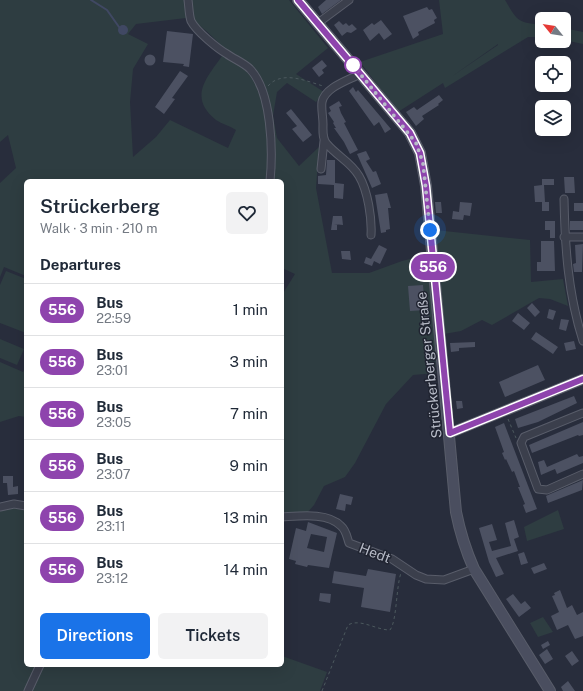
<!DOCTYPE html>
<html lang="en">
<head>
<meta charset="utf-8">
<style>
  :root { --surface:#fff; --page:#f2f2f3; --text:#1f2937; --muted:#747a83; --line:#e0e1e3; --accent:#1a73e8 }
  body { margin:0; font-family:"Public Sans",sans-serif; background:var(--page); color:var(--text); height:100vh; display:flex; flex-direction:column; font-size:15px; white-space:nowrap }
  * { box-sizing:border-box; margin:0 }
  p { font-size:13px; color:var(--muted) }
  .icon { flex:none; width:22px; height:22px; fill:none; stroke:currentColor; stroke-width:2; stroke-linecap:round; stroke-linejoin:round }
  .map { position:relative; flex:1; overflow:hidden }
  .drawer { position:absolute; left:24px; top:179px; width:260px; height:488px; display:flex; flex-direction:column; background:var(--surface); border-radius:6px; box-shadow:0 4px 16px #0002 }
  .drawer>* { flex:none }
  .badge { padding:0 8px; border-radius:13px; font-size:14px; line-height:26px }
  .needle { width:26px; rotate:300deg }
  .buttons { position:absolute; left:535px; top:12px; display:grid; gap:8px }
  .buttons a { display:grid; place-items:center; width:36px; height:36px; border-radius:6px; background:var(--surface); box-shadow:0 4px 16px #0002; font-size:20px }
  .you { position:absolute; width:20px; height:20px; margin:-10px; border:3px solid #fff; border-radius:50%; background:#1a73e8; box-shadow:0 0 0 6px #1a73e833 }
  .map>.badge { position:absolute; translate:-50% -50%; box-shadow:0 0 0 2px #fff }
  h2 { padding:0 16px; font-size:15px; line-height:36px }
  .round { display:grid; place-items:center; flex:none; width:42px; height:42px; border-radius:6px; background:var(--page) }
  .headline { display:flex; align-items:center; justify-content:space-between; height:68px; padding:0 16px }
  h1 { font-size:19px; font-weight:600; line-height:30px }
  .action { display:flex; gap:8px; margin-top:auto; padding:8px 16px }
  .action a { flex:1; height:46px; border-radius:6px; background:var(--accent); color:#fff; font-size:16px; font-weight:600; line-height:46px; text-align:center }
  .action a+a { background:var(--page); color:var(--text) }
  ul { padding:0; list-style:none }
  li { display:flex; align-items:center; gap:12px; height:52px; padding:0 16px; border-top:1px solid var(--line) }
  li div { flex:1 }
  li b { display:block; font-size:15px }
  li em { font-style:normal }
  li .badge { min-width:44px; font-weight:700; text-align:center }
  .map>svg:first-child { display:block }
  .green { fill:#2e3d41; fill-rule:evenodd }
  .water { fill:#404863 }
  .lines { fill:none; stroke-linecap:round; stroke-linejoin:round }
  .stream { stroke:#404863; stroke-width:2 }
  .building { fill:#4c5162; fill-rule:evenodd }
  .minor-casing { stroke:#595d6a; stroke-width:9 }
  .tertiary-casing { stroke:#595d6a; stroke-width:11 }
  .secondary-casing { stroke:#595d6a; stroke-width:12 }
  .path { stroke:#4c595e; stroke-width:1; stroke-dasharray:3 3; stroke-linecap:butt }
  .minor { stroke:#3b3f4c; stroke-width:7 }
  .tertiary { stroke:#3b3f4c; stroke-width:9 }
  .secondary { stroke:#4a4e5f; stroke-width:10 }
  .line-casing { stroke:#fff; stroke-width:9 }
  .line { stroke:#8e44ad; stroke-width:6 }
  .walk { stroke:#b7bbc7; stroke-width:4; stroke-dasharray:0 7.2 }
  .stop-dot { fill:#fff; stroke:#8e44ad; stroke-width:2 }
  .labels { text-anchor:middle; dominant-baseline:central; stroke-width:3; stroke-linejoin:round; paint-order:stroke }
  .street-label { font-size:14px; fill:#b7bbc7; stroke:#202431 }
</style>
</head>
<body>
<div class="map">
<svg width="583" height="691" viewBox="0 0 583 691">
  <rect width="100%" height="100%" fill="#282d3c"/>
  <!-- green -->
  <path class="green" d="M0,0H289L328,48L296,74L324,92L316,102L287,83L277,92L273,116L277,138L299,166L319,147L316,188L332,273H369L402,261L418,257L426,251L436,355V373L413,375L386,404L355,463L345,477L324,486L314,505L307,513L282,512V295L295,274L282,268V181H26V276L4,267L0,277V183L16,168L8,135L0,142ZM186,18C201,23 214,39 226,50C211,74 185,95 216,120C222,124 230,126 236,130L228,148L170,120L156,137L133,157L130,102L133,69L148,44L128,34L136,24Z
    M439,0H505C518,21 516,22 542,25V37H528L445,88L443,83L398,112L360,62L443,34ZM498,44V45L451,77Z
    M564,28L583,32V44L564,40Z
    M435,230L530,240L531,282L563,279L568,306L550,299L539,298L492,325L482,320L461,331L444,334Z
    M6,271L26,279V333L0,323V285Z
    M0,339L24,349L17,365L0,358Z
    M0,362L23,372L26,367V417L19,416L0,422Z
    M15,507L26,508V665H282V656L327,672L320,691H0V510Z
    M558,510L564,529L527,541L524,527Z
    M543,617L553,632L538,637L530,623Z"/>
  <!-- water -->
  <path class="water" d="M118 30a5 5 0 1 1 10 0a5 5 0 1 1-10 0Z"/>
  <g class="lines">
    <!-- stream -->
    <path class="stream" d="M91,0L107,10L119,27"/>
  </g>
  <!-- building -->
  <path class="building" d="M326,0H341L322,14L318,7Z
    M427,7L429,10L432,9L437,18L434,20L435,23L418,32L419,35L413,39L403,16Z
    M381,20L392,34L384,40L379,33L370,41L363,30L372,23L374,25Z
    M339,21L343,25L346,23L349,26L352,24L357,29L351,33L347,32L342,36L334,25Z
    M167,31L193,34L189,67L183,66L184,64L163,62Z
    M144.5 60a5.5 5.5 0 1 1 11 0a5.5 5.5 0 1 1-11 0Z
    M322,60L327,66L322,70L324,73L319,77L312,68Z
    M180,71L188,76L172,98L175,99L164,114L155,107Z
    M353,87L356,92L358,90L391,129L385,133L379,122L374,126L349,91Z
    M439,95L443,100L438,104L439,105L422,116L424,119L416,126L406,112L414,107L417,110Z
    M339,101L342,106L339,107L341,113L346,122L344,123L358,150L350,154L344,142L334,128H336L333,123L334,122L328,113L331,111L329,107Z
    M291,109L312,135L303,142L292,129L297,126L286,113Z
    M366,151L370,159L366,161L373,172L376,171L381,184L372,188L357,154Z
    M327,160H335V183L344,184L343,199L334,198V185L318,184V176L326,175Z
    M564,177H574L575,193H565Z
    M542,179H554V185H544L545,202H549V211H542V202H535L534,186L542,185Z
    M387,193L391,208H388L390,229L386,230V232L381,233L375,195Z
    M435,202H441L442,213H436Z
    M460,202L472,203L470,216L464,215L463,220L452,219L453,211L459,212Z
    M574,203H583V211H574Z
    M333,216H342L343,225L334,224H337V230H331Z
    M545,221H555V238H550V230H545Z
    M570,221H583V230H570Z
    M541,241H554L555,271H537V262H541Z
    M583,244L582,272H574L573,264L576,263L575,245Z
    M379,245L387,249L380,264L374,261L372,266L364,263L366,257L371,259Z
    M341,251H350L351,260L342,259Z
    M423,285L425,310L410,311L408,286Z
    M532,303L540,312L535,317L527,308Z
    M549,309L556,311L553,320L547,318Z
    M421,313H429V324H421Z
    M518,313L530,323L524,330L512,321Z
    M561,319L569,320L566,331L559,329Z
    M536,332L558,347L553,354L531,339Z
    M574,341L576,349L566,351L564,343Z
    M475,342V347L459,348V351L451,352L450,343Z
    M538,365L545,380L505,397L499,382Z
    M574,396L577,403L538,422L518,428L515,419Z
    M456,401H462L463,408L457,409Z
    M583,422V435L579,436L578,435L532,453L529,445Z
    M504,423L537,509L526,513L523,505L525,504L518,487H520L514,471L512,472L506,459L505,460L502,453L504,452L495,427Z
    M577,454L579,457L583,456V463L557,474L555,469L541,475L538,462L544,460L547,467Z
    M3,476H13V487L18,486V494L8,495L7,483H3Z
    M583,480L582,490L548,503L546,496L548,495Z
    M340,494L353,497L351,505L346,504L345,511L336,509Z
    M514,520L519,537L514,539L518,551L496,558L504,574L496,577L489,562L479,528L492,524L497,540L489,542L492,551L511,546L505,523Z
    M308,522L337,533L329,568L308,565L307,567L295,564L296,561L289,559L296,528L306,531ZM311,534L327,537L324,552L307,548Z
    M524,552L528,563L521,565L518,554Z
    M544,563L547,569L534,574L531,568Z
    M368,569L396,574L390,612L361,607L364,588L332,583L334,571L366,576Z
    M560,590L567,608L572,605L577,615L583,612V636L575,639L568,625L557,630L551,616L559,612L552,596L555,595L554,593Z
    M320,593L331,594L330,603L319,601Z
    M513,594L521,604L525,601L531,608L519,617L506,599Z
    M548,641L550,645L543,649L541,645Z
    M547,649L553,659L545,664L539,655Z
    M572,651L579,661L572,666L565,656Z
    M568,681L575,691H563L561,687Z"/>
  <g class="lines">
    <defs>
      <path id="minor" d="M188,0C189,7 189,15 191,21C196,31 218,49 227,54C234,59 244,63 250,69C272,92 273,151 270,181
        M318,23L349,0
        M360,74C349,80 325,87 322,102C321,109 323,117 323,124C323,130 322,139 327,144C337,156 351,162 359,176C368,191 372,219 371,235
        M321,169L324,141
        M564,199C565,247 568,294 583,341
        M564,237H583
        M583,413L524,437L521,443L538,489L547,490L583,474
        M0,507L14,504L26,506
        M282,517C299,516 328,512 341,526C346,530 347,537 349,543L392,559L416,575L426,579L444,580L474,569
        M28,691L40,665"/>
      <path id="tertiary" d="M450,433L583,379"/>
      <path id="secondary" d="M298,0L410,133L420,153L426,186L456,512C460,532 466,551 474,569L550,691"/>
    </defs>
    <!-- minor casing -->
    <use href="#minor" class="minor-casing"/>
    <!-- tertiary casing -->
    <use href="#tertiary" class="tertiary-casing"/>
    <!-- secondary casing -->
    <use href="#secondary" class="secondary-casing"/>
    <!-- path -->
    <path class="path" d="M268,86C282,70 306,81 323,86
      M508,419L516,438
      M322,691L348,625C360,618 376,630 390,630C397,621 396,587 401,573"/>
    <!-- minor -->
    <use href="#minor" class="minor"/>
    <!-- tertiary -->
    <use href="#tertiary" class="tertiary"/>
    <!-- secondary -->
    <use href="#secondary" class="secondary"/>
  </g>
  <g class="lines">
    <defs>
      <path id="line" d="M298,0L410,133L420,153L426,186L450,433L583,379"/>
    </defs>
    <!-- line casing -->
    <use href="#line" class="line-casing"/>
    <!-- line -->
    <use href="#line" class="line"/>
    <!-- walk -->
    <path class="walk" d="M353,65L416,143L423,163L430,230"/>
  </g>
  <!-- markers -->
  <circle class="stop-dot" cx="353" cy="65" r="8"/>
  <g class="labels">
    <!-- street labels -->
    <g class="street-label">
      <text transform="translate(429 365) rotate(-96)">Strückerberger Straße</text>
      <text transform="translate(375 553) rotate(21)">Hedt</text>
    </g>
  </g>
</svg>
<div class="buttons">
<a><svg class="needle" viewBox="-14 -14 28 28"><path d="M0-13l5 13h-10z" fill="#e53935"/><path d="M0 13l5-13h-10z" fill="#747a83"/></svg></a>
<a><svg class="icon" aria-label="locate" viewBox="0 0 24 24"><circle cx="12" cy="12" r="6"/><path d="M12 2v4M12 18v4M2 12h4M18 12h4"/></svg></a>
<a><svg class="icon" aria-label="layers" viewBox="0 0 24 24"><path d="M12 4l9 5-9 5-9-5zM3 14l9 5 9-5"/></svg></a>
</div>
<div class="you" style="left:430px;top:230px"></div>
<b class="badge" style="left:433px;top:267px;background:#8e44ad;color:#fff">556</b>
<section class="drawer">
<div class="headline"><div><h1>Strückerberg</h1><p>Walk · 3 min · 210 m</p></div><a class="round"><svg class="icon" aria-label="heart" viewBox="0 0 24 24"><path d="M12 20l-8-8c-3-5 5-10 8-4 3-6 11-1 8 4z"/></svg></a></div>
<h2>Departures</h2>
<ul>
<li><span class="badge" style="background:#8e44ad;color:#fff">556</span><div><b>Bus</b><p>22:59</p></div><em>1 min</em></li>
<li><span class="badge" style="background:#8e44ad;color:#fff">556</span><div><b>Bus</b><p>23:01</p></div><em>3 min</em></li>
<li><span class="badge" style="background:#8e44ad;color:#fff">556</span><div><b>Bus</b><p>23:05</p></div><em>7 min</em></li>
<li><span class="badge" style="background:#8e44ad;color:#fff">556</span><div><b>Bus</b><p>23:07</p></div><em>9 min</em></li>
<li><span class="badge" style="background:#8e44ad;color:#fff">556</span><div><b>Bus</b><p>23:11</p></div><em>13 min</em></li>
<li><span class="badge" style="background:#8e44ad;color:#fff">556</span><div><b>Bus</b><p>23:12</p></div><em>14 min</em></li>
</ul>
<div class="action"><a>Directions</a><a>Tickets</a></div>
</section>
</div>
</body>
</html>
